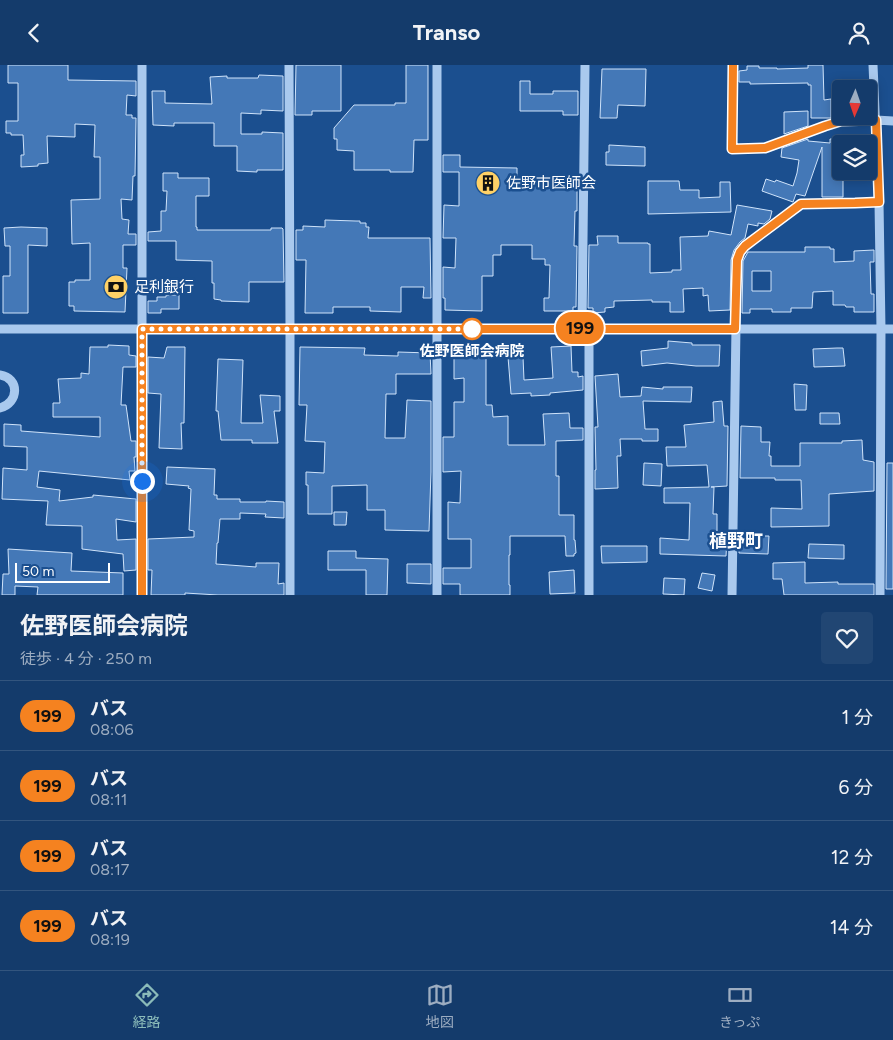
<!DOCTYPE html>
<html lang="ja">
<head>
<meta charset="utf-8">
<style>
  :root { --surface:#143b6b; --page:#214673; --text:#f1f3f6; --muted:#9dadc1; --line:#33557e; --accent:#8bbbb9 }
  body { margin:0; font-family:Figtree,"Noto Sans JP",sans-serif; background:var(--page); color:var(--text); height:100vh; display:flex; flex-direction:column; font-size:19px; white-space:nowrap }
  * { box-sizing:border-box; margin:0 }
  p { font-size:16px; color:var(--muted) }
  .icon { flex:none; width:28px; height:28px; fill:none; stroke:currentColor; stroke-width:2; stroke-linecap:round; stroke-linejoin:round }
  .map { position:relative; height:530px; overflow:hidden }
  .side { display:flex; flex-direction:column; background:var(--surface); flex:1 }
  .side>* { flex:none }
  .badge { padding:0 10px; border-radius:16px; font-size:18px; line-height:32px }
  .needle { width:32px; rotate:182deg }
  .buttons { position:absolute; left:832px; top:15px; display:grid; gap:10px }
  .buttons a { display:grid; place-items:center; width:45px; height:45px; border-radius:5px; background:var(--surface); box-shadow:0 2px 12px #0003,0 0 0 1px var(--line); font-size:25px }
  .scale { position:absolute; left:15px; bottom:12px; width:95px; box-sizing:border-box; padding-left:5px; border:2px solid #fff; border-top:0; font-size:14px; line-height:18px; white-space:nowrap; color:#fff; -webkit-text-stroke:4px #1b4f8f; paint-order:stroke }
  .you { position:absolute; width:25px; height:25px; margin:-12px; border:4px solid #fff; border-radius:50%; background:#1a73e8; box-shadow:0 0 0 8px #1a73e833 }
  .map>.badge { position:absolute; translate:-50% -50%; box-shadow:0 0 0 2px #fff }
  .round { display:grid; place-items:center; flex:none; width:52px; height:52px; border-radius:5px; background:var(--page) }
  .headline { display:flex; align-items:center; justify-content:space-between; height:85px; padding:0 20px }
  h1 { font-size:24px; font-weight:700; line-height:38px }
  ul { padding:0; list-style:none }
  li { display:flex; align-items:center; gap:15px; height:70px; padding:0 20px; border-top:1px solid var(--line) }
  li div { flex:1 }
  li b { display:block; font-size:19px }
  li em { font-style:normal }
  li .badge { min-width:55px; font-weight:700; text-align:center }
  header { display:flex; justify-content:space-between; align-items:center; height:65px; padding:0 20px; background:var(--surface); font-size:22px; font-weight:700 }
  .menu { display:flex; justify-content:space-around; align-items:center; height:70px; border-top:1px solid var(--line); background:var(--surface); font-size:14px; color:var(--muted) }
  .menu a { display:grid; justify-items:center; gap:2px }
  .menu .current { color:var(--accent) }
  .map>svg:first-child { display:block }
  .building { fill:#4478b7; stroke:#cfe3fa; fill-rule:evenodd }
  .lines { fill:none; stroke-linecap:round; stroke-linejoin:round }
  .minor { stroke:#a9c9ee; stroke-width:9 }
  .line-casing { stroke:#fff; stroke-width:11 }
  .line { stroke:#f58220; stroke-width:8 }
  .walk { stroke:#fff; stroke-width:5; stroke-dasharray:0 9 }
  .stop-dot { fill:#fff; stroke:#f58220; stroke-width:2.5 }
  .labels { text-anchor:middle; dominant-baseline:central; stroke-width:5; stroke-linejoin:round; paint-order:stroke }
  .poi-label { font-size:15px; fill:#fff; stroke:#1b4f8f; text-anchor:start }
  .stop-label { font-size:15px; font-weight:bold; fill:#fff; stroke:#1b4f8f }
  .quarter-label { font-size:18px; font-weight:bold; fill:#fff; stroke:#1b4f8f }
</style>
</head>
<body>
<header><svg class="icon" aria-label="back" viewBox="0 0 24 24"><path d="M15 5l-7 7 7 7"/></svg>Transo<svg class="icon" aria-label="person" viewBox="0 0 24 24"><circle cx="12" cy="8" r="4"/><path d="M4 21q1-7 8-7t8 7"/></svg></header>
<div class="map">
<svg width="893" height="530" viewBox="0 0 893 530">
  <rect width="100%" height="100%" fill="#1b4f8f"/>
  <!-- building -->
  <path class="building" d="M8,0H68V15L136,16V31L127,30L126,50H132V53H136L135,111H133L132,135L121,134L122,154L129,155L128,169H136V180H123V203H127L125,247L74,246V241H69V217H75V215H90V178L72,179L71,135L100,134V92H94L95,60L75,59V72L47,71L48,98L38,99V101L21,102V90H24L23,70H11V68H6V56H18V18H8Z
    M296,0H341V46H312V50H295Z
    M406,0H428V75H414L413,107H390V105H354V86L337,85V74H334V63L354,40H395V38H406Z
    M808,0H823L824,35L831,34V53H811V20H808V18L750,19V17H739V6L747,5V1H759V3H777V4L808,3Z
    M602,4H646L645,41L618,40L617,53H600Z
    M259,10L283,11V46L261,45V49L241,48V69H262V67L283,68V105H257V107L237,106V81H214V58H174V61L153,60L152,26H165V38L212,39L210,12L227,11V13H258Z
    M520,16H530V29H553V26H578V50H563V46H520Z
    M808,46V61L784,69V47Z
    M808,74V76L830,78V74H841V106H843V132H822V82L805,131L796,129L793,137L762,126L766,114L775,117L776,115L793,121L797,108L799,95L781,92L782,83Z
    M609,80L645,82V101L606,100V87H609Z
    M443,90H460V102L517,103V120L577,122V146H575L574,181H577L576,242H573V246H544V233H549L550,200H545V194H532V180H501V190H493V211H482V246L445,245V233H443V202L455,203L456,173H443L444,140L459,141V107H443Z
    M163,108H178V113H209V131H196V162H197V165H271V163H282L283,164L284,217H249V237L221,236V235L214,234V218H212V196L176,195V176H148V167L161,166V146H166L167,126H163Z
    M648,116H679L680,125H699V133L720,132V117H730L731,147L648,149Z
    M737,140L772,146L770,154L764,159L758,158V161L748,159L745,173L740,177L734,185L731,195L730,245L709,246L708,230L703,231V223L683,224L684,247H670V237H652V235L614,236V242L605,243V247L593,248V243H588L589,180H598L597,171H618V178H648V179H650V208L672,207V205H681L680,172L708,171L709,166L731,170Z
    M325,155L356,156H360V158H366V162H369L368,173H430L431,233H423L424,222H401V247L370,246V242H333V248H305L306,195H296V165H303V161L325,162Z
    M21,162L47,163V181L28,180V248H3V211H10V181H5L4,163Z
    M805,182H830V184H834V197L854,196V186L874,185V197H870L871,229H874V247H854V242H846L845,240H833V226L813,227L812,243H791V247H772V244H750V248H742L743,196L748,187H805ZM752,206H771V226H752Z
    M166,230H179V244H161V248H148V236H157V232H166Z
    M668,276L692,278V280H720L719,301H696L667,298L642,301L641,286L668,283Z
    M108,280L129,281V290L136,291V302H123L121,340H126L131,376H136V392H134L135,406H129L130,415L39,406L37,422L60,425L59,436L93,432V430L136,434V457L116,454L117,475L136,474V505L124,506L123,489L82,484V461L46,460L48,436L2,434L3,403L27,405V382L4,381V359L21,360V366L100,372V352H53V338H60L58,314L81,313V308L89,309L90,282H108Z
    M571,281L572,307H578V312L583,311V325L550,328V330L531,331V328L511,329L508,292H523L524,315L553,313L551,282Z
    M167,282H185L184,358H181L182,384L159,383L161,329L148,328V292L164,293Z
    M300,282L365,283L364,290L398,291V287L430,288L431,309H396V329H386L385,373H405L407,335L431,336V407L429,466L385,465V445H367V420L332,421V449H308V420H306V407L324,408L325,377L305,376L307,340H299Z
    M463,283H486V340H492L493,352L508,351V380H545L543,349L569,348L570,363H583V375L556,376V411H559V450H574V475H575L576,488L574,489V491H566L565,471H510V490H509V520H510V530H460V519H443V503H471V474H448V437L460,438L461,406L443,407V372H454V337H464V313L454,314V293H463Z
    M837,283H843L845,301L814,302L813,284Z
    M218,294L243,295L241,358H263L260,330L280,331V346H274L278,378H252V375H221L218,346H216Z
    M618,309L620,332L641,331L642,322L663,324V322H692L691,337L643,336L645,364H658V376H642V374H620L621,391H617L618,423L595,424V405H596L595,362H598L595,311Z
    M794,319L807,320L806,345H795Z
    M722,336L724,361H728L727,421L711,422H714L713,449H717V473H727L726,491L660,489V473L689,475L690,438H664V423L709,422L707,400L667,401L666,382H686L684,360L714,357L713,337Z
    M820,348H839L840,359H820Z
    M741,361L761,362V377H770L769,391H771V401H800V378H842V376L862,375L863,395L874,397V426L829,429V461L771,462V443L802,444L801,415H775V413H740Z
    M644,398L662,399L661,421L643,420Z
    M887,398H893V524H886Z
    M167,402L215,404L214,430H217V434H240V437H266V436L284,437V453L265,452L266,449L240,448V454H220L218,478H217L216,499L256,502V498H279L278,519L284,518V530H218L185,528V530H151L152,505H148V474L194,472V466L189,465L191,424L188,423L189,421L166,419Z
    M334,447H347L346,460H334Z
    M741,471H769L768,489L739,488V474H741Z
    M809,479L844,480V494L808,493Z
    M601,481H647V497L602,498Z
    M8,484L72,488L71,506L123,508V530H37L38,522L15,521V530H2L3,509H9Z
    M328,486H356V493L388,494L387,530H366V505H328Z
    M805,497V518L838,517V519H874V530H784L782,514H773V498Z
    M407,499H431V519L407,518Z
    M574,505L575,528L550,529L549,507Z
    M702,508L715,510L712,526L698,523Z
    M664,513L685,514L684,530L663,529Z"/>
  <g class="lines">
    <!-- minor -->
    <path class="minor" d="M142,0V530
      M289,0L290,264V530
      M437,0V530
      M733,0L732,84L765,83L825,61L841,56L876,55L893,56
      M873,0L879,137L881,264L880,530
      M582,263L585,0
      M589,263V530
      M0,264H893
      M0,310C20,313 19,338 0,343
      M732,530L737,195L740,187L745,181L801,139L855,138L879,137"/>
  </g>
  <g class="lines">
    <defs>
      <path id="line" d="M142,530V264H735L737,195L740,187L745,181L801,139L855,138L879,137L876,55L841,56L825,61L765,83L732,84L733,0"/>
    </defs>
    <!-- line casing -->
    <use href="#line" class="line-casing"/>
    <!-- line -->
    <use href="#line" class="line"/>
    <!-- walk -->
    <path class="walk" d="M142,416V264H472"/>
  </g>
  <!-- icons -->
  <defs>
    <symbol id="building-disc" viewBox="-11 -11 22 22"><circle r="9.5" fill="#ffd166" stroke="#1b4f8f"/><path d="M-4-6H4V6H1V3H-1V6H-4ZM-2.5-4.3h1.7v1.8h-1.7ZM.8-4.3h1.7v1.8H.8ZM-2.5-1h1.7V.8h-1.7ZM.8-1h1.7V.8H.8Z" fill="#111"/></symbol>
    <symbol id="bank-disc" viewBox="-11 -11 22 22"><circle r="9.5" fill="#ffd166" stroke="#1b4f8f"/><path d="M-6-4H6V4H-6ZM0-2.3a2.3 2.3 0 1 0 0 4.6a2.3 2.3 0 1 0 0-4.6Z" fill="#111"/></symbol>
  </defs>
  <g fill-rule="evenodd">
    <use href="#building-disc" x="474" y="104" width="28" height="28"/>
    <use href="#bank-disc" x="102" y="208" width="28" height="28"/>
  </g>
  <!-- markers -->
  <circle class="stop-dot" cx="472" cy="264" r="10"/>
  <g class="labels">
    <!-- poi labels -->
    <g class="poi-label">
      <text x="506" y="118">佐野市医師会</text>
      <text x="134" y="222">足利銀行</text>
    </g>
    <!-- stop labels -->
    <g class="stop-label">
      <text x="472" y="286">佐野医師会病院</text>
    </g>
    <!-- quarter labels -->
    <g class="quarter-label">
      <text x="736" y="476">植野町</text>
    </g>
  </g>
</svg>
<div class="buttons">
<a><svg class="needle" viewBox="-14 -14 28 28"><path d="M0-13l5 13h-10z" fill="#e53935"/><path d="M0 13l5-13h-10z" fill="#9dadc1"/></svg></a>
<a><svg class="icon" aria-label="layers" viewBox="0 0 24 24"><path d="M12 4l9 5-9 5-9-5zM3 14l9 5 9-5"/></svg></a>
</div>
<div class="scale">50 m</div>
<div class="you" style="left:142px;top:416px"></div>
<b class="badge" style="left:580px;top:263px;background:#f58220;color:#111">199</b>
</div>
<section class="side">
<div class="headline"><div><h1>佐野医師会病院</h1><p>徒歩 · 4 分 · 250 m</p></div><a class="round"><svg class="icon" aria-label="heart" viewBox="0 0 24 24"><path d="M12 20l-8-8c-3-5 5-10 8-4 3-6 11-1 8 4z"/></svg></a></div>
<ul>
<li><span class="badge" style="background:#f58220;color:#111">199</span><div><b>バス</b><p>08:06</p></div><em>1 分</em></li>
<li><span class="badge" style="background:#f58220;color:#111">199</span><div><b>バス</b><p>08:11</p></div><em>6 分</em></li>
<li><span class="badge" style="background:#f58220;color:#111">199</span><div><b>バス</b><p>08:17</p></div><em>12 分</em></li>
<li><span class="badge" style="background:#f58220;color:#111">199</span><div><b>バス</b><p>08:19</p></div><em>14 分</em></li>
</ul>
</section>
<nav class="menu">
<a class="current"><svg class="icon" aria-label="directions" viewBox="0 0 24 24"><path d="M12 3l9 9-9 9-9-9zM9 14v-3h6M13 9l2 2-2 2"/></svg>経路</a>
<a><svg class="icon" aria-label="map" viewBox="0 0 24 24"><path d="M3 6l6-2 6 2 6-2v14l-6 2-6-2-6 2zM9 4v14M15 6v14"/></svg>地図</a>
<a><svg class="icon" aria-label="tickets" viewBox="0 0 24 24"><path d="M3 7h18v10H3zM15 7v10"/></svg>きっぷ</a>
</nav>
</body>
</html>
